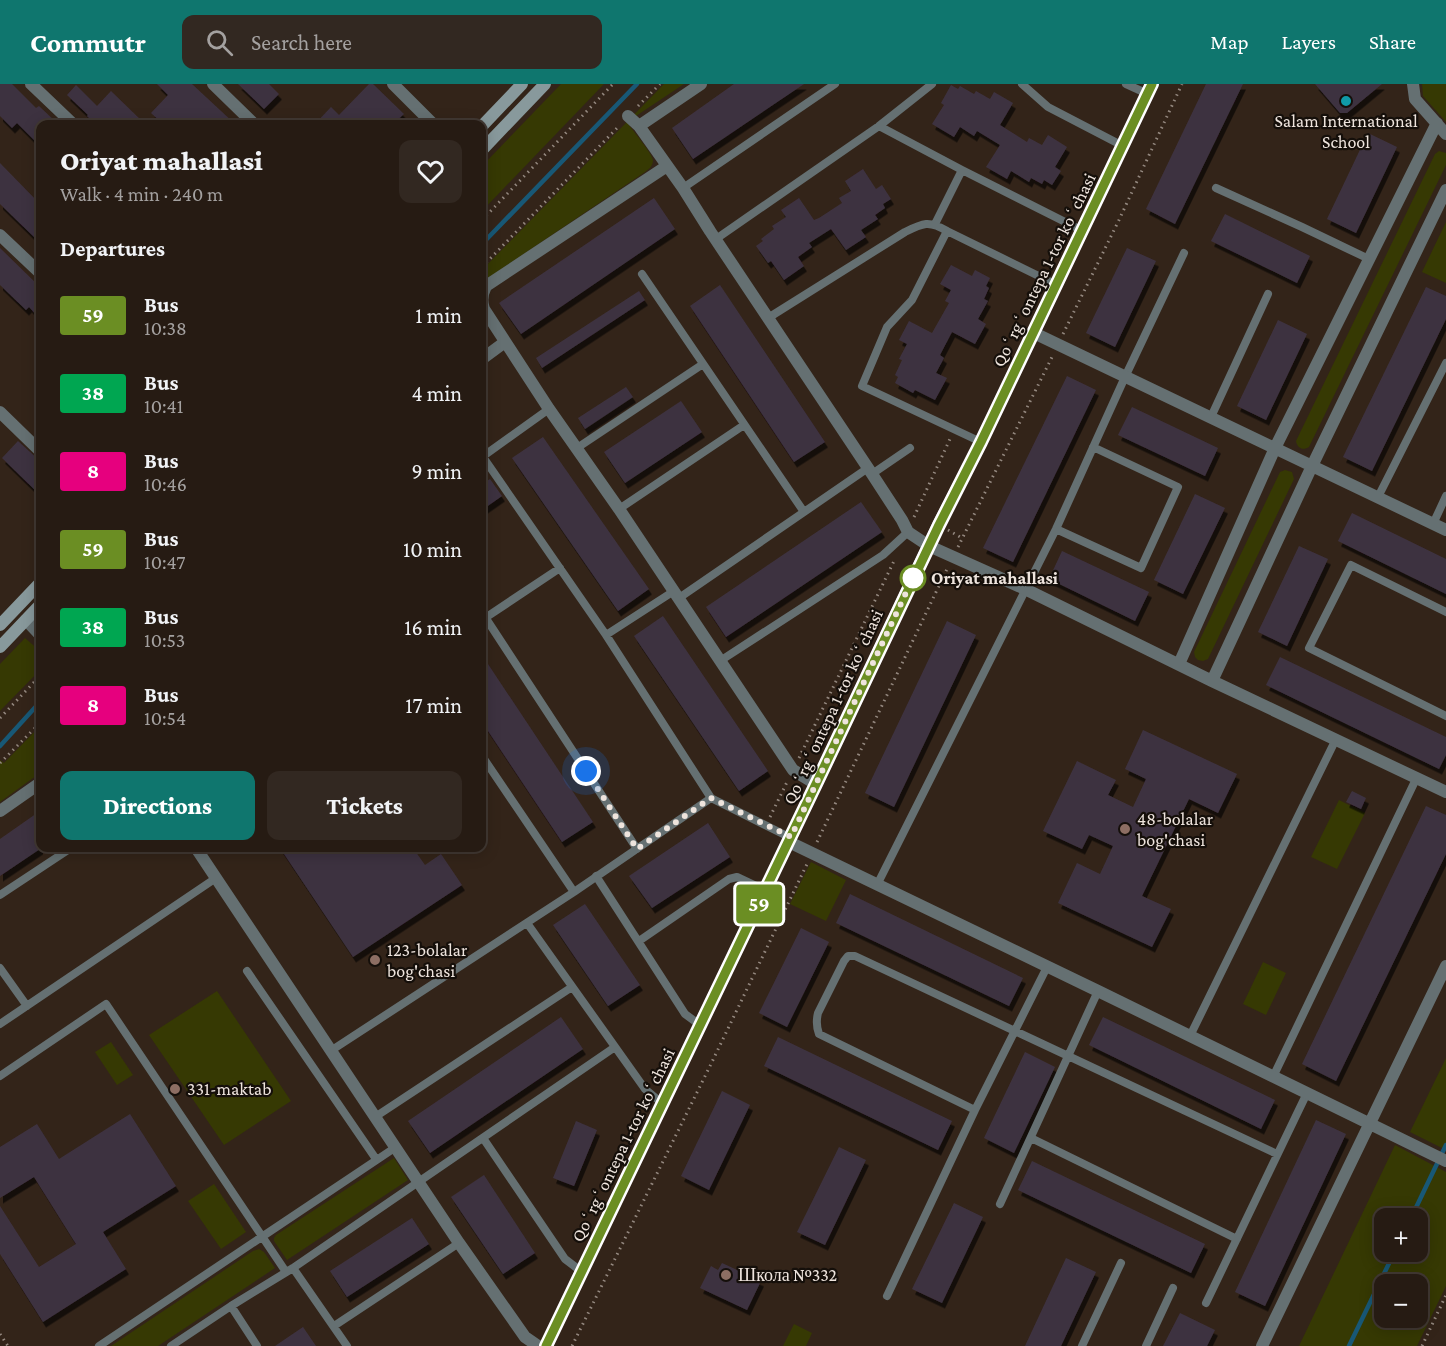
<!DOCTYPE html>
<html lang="en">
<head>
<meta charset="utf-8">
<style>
  :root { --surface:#261b13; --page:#322821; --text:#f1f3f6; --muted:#a4a1a0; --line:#423933; --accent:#0f766e }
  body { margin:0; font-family:"Crimson Pro",serif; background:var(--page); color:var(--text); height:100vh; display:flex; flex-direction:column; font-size:22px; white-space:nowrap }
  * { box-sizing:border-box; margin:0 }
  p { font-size:20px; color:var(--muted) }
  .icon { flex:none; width:33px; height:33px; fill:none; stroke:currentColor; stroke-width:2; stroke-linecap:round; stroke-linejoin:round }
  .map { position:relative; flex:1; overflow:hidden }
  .sheet { position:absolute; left:36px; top:36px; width:450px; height:732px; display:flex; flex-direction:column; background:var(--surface); border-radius:12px; box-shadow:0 3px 15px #0003,0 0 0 2px var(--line) }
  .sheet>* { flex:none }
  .badge { padding:0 12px; border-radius:4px; font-size:21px; line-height:39px }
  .buttons { position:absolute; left:1374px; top:1124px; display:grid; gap:12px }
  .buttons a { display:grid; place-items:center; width:54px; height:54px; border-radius:12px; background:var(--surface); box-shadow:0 3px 15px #0003,0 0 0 2px var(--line); font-size:30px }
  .you { position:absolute; width:30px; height:30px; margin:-15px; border:4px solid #fff; border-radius:50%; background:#1a73e8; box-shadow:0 0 0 9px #1a73e833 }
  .map>.badge { position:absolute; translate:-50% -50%; box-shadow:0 0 0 3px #fff }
  h2 { padding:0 24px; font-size:22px; line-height:54px }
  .round { display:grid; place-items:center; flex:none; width:63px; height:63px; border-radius:12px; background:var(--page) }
  .headline { display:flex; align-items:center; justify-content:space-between; height:102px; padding:0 24px }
  h1 { font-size:28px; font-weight:800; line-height:45px }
  .button { display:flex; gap:12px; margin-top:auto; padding:12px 24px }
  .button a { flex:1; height:69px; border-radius:12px; background:var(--accent); color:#fff; font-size:24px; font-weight:800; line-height:69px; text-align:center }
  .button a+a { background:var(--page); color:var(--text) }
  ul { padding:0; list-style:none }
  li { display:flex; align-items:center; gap:18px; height:78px; padding:0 24px }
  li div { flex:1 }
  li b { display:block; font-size:22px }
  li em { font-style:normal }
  li .badge { min-width:66px; font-weight:700; text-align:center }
  header { display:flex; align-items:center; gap:36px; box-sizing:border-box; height:84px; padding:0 30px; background:var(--accent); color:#fff }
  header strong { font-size:28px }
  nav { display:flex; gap:33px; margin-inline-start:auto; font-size:21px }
  .search { width:420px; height:54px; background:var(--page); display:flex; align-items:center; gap:15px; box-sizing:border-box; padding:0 21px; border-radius:12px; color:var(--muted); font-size:22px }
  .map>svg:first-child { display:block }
  .green { fill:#363903; fill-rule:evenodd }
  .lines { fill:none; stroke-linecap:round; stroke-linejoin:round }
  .stream { stroke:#185876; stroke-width:4.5 }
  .building { fill:#3e3240; filter:url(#shadow) }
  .path { stroke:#958980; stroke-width:3; stroke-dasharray:1.5 4.5; stroke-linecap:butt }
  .lane { stroke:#657072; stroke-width:8 }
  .street { stroke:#657072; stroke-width:12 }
  .secondary { stroke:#88999c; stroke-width:12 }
  .line-casing { stroke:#fff; stroke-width:14 }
  .line { stroke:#6b8e23; stroke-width:9 }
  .walk { stroke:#eee4dd; stroke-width:6; stroke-dasharray:0 10.8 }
  .culture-dot { fill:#0f9aa8; stroke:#150f0a; stroke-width:2 }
  .stop-dot { fill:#fff; stroke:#6b8e23; stroke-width:3 }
  .education-dot { fill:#8d6e63; stroke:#150f0a; stroke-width:2 }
  .labels { text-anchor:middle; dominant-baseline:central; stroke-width:4.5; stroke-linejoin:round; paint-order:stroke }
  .poi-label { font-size:18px; fill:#eee4dd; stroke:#150f0a; text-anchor:start }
  .street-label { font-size:18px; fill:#eee4dd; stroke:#150f0a }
  .stop-label { font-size:18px; font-weight:bold; fill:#eee4dd; stroke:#150f0a; text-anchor:start }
</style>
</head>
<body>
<header>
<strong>Commutr</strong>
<div class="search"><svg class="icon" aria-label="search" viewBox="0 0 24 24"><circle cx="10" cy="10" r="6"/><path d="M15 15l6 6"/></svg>Search here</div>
<nav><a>Map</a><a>Layers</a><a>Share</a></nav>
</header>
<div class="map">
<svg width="1446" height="1262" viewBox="0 0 1446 1262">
  <defs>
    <filter id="shadow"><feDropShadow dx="3" dy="5.5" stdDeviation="0" flood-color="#0009"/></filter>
  </defs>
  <rect width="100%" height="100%" fill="#332419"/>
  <!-- green -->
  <path class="green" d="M561,0H604L482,127V82Z
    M664,0H684L627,38C632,46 652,69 653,76C653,82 649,85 645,88L482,198V186Z
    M1422,0H1446V38L1423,12Z
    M1439,67L1446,69V81L1309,363C1303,367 1297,364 1296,357L1435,70Z
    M1446,138V199L1422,188Z
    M1285,386L1292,388L1294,395L1208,575L1203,577L1198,576L1195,573L1194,568L1280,388Z
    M25,554L40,567V586L0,627V580Z
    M40,642V689L0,718V676L4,679Z
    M1339,716L1365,729L1337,785L1311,773Z
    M811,778L846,796L826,837L790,820Z
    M1263,878L1286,889L1266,931L1243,920Z
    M217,907L291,1017L224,1061L149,951Z
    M111,958L133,991L117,1001L95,968Z
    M1446,974V1066L1410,1048Z
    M1395,1061L1446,1088V1202L1417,1262H1299ZM1384,1134H1418V1167H1384ZM1384,1200H1418V1233H1384Z
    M394,1074L408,1096L287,1176L274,1157V1154L276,1151Z
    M214,1100L246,1148L221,1165L188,1117Z
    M259,1165L264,1168L275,1184L158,1262H111L253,1167Z
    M794,1240L812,1249L806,1262H783Z"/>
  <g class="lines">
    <!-- stream -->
    <path class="stream" d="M482,160L637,0
      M0,662L40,618
      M1411,1134L1446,1061
      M1349,1262L1395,1167"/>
  </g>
  <!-- building -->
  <path class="building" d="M0,0H12L36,24L39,22L58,40H40V62L17,39L12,44L0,32Z
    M157,0H192L235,40H163L151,29L168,11Z
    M238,0H269L279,10L264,25Z
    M369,0H373L404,30L393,40H315L331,23L339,31Z
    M734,0H804L693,75L672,44Z
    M1206,0H1243L1175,140L1146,125Z
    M1315,0H1382L1347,29H1340Z
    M76,1L97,22L111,7L145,40H95L87,32L88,31L67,11Z
    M951,1L958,5L960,2L974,10L976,7L990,15L994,8L1013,19L1000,41L1027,58L1029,54L1042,61L1048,51L1067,63L1055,83L1061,87L1052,101L1044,96L1042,100L1031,94L1029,98L1011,87L1007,95L986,83L1000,61L977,47L974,52L960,43L954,53L932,40L944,21L941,19Z
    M1368,49L1397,63L1356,149L1327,135Z
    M0,79L40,120V147L34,153L0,120Z
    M863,85L876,105L882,101L891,115L883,120L885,124L875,131L878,135L861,146L866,153L846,166L831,145L809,159L812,163L798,173L804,182L784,196L771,177L768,179L756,162L763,157L761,155L774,145L772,142L786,133L781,126L799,114L814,136L819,134L842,119L839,114L851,107L845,97Z
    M654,114L675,145L521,250L499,219Z
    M1225,130L1310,172L1297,199L1211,157Z
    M0,164L40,203V235L29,223L26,226L0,201Z
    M1127,164L1156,177L1115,263L1086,249Z
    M951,181L972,192L975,186L990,194L986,202L989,204L984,215L988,217L978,235L986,240L975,260L952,248L940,271L944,274L936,289L947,294L935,316L915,306L913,309L895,299L898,293L895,291L902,276L899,275L907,260L899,256L909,237L932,249L949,219L945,217L951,206L940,200Z
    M720,201L825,358L794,378L690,222Z
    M1426,203L1446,212V235L1372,387L1343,373Z
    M639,207L645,216L542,284L536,274Z
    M1278,236L1307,250L1266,336L1237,322Z
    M1067,292L1096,306L1013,478L983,464Z
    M626,303L633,313L585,345L578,334Z
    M681,317L702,348L625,399L604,368Z
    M1132,323L1218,364L1205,392L1118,351Z
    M543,353L649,505L618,527L512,374Z
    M18,357L40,377V411L2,374Z
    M490,395L502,412L482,426V400Z
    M1195,410L1225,424L1183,510L1154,496Z
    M861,418L882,448L726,553L706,523Z
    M1352,429L1446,475V510L1338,457Z
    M1299,462L1328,475L1287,562L1258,548Z
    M1062,467L1149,508L1135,537L1049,495Z
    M663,532L768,687L739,707L634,552Z
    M947,537L976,551L894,723L865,709Z
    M482,571L593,738L562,758L482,638Z
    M1280,573L1446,653V671L1439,685L1266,601Z
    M1143,646L1237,690L1218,729L1189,715L1142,812L1171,825L1152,863L1058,819L1077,779L1100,790L1113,762L1089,751L1082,765L1043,747L1077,677L1116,696L1108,711L1133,723L1146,695L1125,685Z
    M1352,707L1366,714L1361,725L1346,718Z
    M1426,722L1446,731V770L1336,997L1302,980Z
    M40,727V765L0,792V755Z
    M708,739L730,773L652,824L629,792Z
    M280,764H413L425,781L441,770L462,801L353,873Z
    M850,810L1023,894L1009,922L836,839Z
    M585,820L640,901L608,922L553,841Z
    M801,844L829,858L787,943L759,929Z
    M561,933L583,965L430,1069L408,1037Z
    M1103,933L1275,1016L1261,1045L1089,961Z
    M778,953L952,1037L938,1066L764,982Z
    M1025,968L1055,983L1014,1069L984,1054Z
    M722,1007L750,1021L709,1106L681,1092Z
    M130,1030L176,1102L103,1148L126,1185L43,1238L0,1170V1122L39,1183L76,1160L34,1093L0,1114V1063L37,1040L59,1075Z
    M1316,1036L1346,1050L1265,1222L1235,1208Z
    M576,1037L597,1046L574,1102L553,1094Z
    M839,1063L866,1076L825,1161L797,1148Z
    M1032,1077L1205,1160L1191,1189L1018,1106Z
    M484,1091L535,1169L503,1190L451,1113Z
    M954,1119L983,1133L942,1219L912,1205Z
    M412,1134L429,1160L347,1213L330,1187Z
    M1066,1174L1096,1188L1061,1262H1025Z
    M722,1179L761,1197L747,1226L700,1204L711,1182L718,1186Z
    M1180,1229L1215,1246L1207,1262H1163Z
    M303,1243L316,1262H275Z"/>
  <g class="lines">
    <!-- path -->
    <path class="path" d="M638,22L660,0
      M482,136L613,0
      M482,183L619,42
      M1063,250L1119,136L1182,0
      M914,433L950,355
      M948,446L962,454
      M958,463L1052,273
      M0,634L40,592
      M799,674L894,477
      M0,679L40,639
      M770,733L788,696
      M817,758L947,485
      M0,1250L8,1262
      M572,1262L711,980L807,780
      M1422,1262L1446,1211"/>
    <!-- lane -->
    <path class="lane" d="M1022,0L1048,23L1123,62
      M1126,0L1148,10
      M879,42L932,0
      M683,104L835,0
      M1216,104L1302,143L1369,175
      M935,140L962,86
      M716,155L879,42L962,86L1083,147
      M642,190L804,428
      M768,234L905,148C923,139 929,136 947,147
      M1211,333L1268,210
      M981,358L862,302L887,243L912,216L947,147L1057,201
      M577,364L703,280
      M482,373L549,325
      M483,373L606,551L711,714L791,754
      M872,390L910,364
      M1378,413L1446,279
      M619,425L744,341
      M1433,440L1446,412
      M1056,445L1141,484L1178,403L1093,363
      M679,514L868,384
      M1446,528L1351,481L1309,564L1446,632
      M485,533L637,765
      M482,536L560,484
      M606,551L674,507
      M720,577L883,471L908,448
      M482,672L574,808
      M596,792L685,930L700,941
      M877,801L1056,445L1125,293L1184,169
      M0,811L71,764
      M527,839L645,1005L663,1020
      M639,857L729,795L737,793L765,806
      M0,884L27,922
      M247,887L376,1075
      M0,940L216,794
      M1190,952L1336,655
      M332,966L574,808L711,714
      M0,992L106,920L286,1188
      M1273,993L1417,693
      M975,1026L819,950C816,942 816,937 818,929L844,877L848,872H855L1277,1070
      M375,1033L572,903
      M483,1054L565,1175L582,1188
      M1031,1054L1237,1155
      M1000,1120L1098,907
      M293,1184L347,1262
      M887,1212L975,1026L1047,883
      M1206,1219L1307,1009
      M231,1222L257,1262
      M334,1242L459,1159
      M99,1262L396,1063
      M171,1262L231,1222L293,1184L615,963
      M1082,1262L1121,1179
      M1146,1262L1173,1204"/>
    <!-- street -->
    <path class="street" d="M31,0L73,40
      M213,0L254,40
      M393,0L433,40
      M1413,0L1415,15L1446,50
      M628,32L639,42L683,104L710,147L872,390L902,436L908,448L929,462L1025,505L1212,597L1446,708
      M639,42L701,0
      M667,82L486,202C482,210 481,217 484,225L549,325L619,425L793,686L816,700
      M0,151L40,189
      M1034,249L1446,446
      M482,275L505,258
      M0,328L40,367
      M26,536L40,551
      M1179,580L1275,364L1437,39
      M1212,597L1312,382L1446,106
      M0,727L40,699
      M789,758L1098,907L1446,1077
      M196,764L459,1159L525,1253L538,1262
      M1262,1262L1446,882"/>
    <!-- secondary -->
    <path class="secondary" d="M482,42L522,0
      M482,66L545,0
      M0,541L40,499
      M0,563L40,521
      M546,1262L816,700L938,441L981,358L1152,0"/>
  </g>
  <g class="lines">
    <defs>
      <path id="line" d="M546,1262L816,700L939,441L981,358L1152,0"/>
    </defs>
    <!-- line casing -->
    <use href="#line" class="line-casing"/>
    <!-- line -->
    <use href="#line" class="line"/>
    <!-- walk -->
    <path class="walk" d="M586,687L637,765L711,714L791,753L913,494"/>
  </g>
  <!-- markers -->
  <circle class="culture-dot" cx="1346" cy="17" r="6"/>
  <circle class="stop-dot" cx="913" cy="494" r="12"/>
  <g class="education-dot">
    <circle cx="1125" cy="745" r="6"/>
    <circle cx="375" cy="876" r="6"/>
    <circle cx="175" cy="1005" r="6"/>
    <circle cx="726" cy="1191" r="6"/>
  </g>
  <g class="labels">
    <!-- poi labels -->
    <g class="poi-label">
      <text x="1346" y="37" text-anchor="middle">Salam International<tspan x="1346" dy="21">School</tspan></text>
      <text x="1137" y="735">48-bolalar<tspan x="1137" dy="21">bog'chasi</tspan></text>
      <text x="387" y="866">123-bolalar<tspan x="387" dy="21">bog'chasi</tspan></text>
      <text x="187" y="1005">331-maktab</text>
      <text x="738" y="1191">Школа №332</text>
    </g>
    <!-- street labels -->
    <g class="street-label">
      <text transform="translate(1044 186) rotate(-64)">Qoʻrgʻontepa 1-tor koʻchasi</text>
      <text transform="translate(833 623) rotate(-65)">Qoʻrgʻontepa 1-tor koʻchasi</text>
      <text transform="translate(623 1061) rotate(-64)">Qoʻrgʻontepa 1-tor koʻchasi</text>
    </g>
    <!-- stop labels -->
    <g class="stop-label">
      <text x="931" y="494">Oriyat mahallasi</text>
    </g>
  </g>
</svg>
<div class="buttons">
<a>+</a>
<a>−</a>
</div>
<div class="you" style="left:586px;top:687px"></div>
<b class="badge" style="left:759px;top:820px;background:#6b8e23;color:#fff">59</b>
<section class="sheet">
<div class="headline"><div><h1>Oriyat mahallasi</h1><p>Walk · 4 min · 240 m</p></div><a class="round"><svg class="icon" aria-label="heart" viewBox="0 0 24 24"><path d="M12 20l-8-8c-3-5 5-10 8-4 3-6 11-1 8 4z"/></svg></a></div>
<h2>Departures</h2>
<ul>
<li><span class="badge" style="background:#6b8e23;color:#fff">59</span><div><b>Bus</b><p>10:38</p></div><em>1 min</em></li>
<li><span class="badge" style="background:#00a651;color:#fff">38</span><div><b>Bus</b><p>10:41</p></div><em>4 min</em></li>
<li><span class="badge" style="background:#e6007e;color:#fff">8</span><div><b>Bus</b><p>10:46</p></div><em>9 min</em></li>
<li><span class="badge" style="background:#6b8e23;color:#fff">59</span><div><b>Bus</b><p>10:47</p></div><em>10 min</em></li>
<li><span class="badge" style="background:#00a651;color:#fff">38</span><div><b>Bus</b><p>10:53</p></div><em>16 min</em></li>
<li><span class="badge" style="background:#e6007e;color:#fff">8</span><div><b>Bus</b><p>10:54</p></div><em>17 min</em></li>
</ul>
<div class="button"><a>Directions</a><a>Tickets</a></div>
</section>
</div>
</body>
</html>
